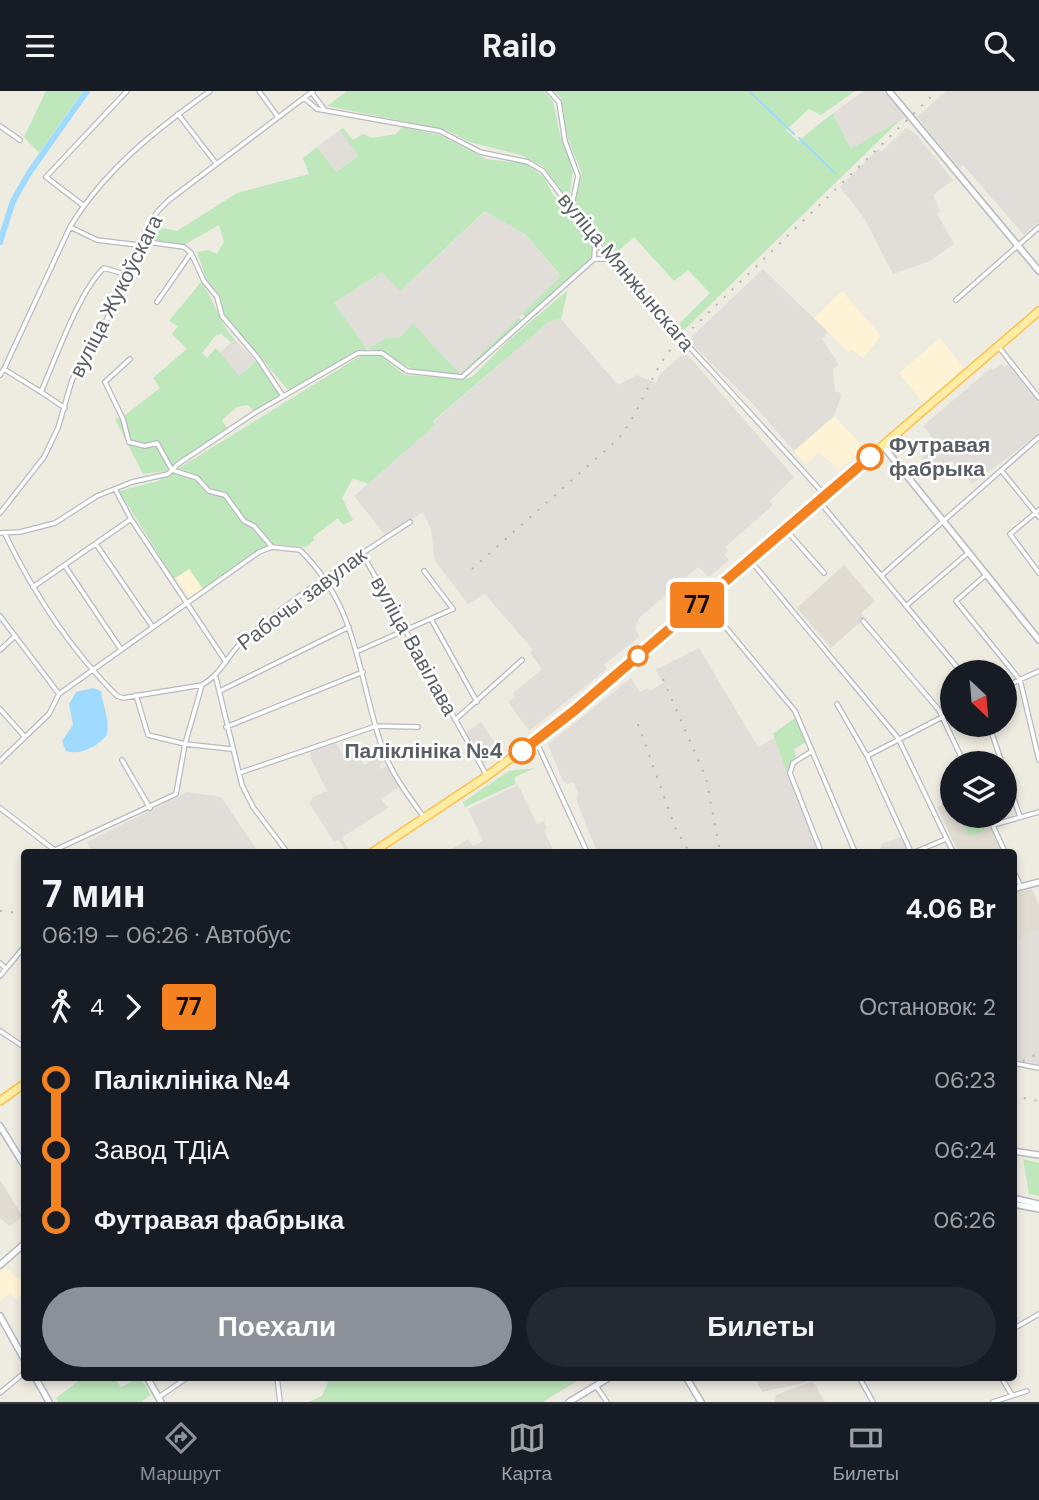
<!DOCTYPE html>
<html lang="ru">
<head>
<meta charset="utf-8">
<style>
  :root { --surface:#171b24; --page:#242831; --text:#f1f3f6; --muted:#9ea1a6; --line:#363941; --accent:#8c9099 }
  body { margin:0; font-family:"DM Sans",sans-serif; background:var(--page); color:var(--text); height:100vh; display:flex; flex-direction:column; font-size:26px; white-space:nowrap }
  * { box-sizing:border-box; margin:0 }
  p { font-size:23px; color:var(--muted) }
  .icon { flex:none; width:38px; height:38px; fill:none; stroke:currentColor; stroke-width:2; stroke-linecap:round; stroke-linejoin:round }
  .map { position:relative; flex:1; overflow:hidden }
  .side { position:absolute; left:21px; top:758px; width:996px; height:532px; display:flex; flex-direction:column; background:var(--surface); border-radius:7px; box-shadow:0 4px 10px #0003 }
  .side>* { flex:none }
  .badge { padding:0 14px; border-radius:5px; font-size:24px; line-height:46px }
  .needle { width:46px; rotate:154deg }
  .tools { position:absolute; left:940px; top:569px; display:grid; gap:14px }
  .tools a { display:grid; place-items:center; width:77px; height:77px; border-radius:50%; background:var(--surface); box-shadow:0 4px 10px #0003; font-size:35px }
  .map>.badge { position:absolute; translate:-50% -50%; box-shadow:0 0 0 4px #fff }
  .legs { display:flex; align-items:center; gap:10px; height:77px; padding:0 21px; font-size:23px }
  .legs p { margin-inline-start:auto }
  .overview { display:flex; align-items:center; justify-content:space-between; height:119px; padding:0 21px }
  h1 { font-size:38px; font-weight:700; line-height:52px }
  .primary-button { display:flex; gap:14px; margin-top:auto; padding:14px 21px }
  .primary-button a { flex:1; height:80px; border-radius:42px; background:var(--accent); color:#fff; font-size:28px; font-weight:700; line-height:80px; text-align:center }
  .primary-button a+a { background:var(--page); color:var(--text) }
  ul { padding:0 21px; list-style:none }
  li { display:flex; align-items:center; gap:24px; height:70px; font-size:26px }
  li i { display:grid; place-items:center; width:10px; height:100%; margin:0 9px; background:currentColor }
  li i::after { content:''; width:18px; height:18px; margin:-9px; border:5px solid; border-radius:50%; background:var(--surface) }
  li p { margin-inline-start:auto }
  li:first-child i { background:linear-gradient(#0000 50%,currentColor 0) }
  li:last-child i { background:linear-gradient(currentColor 50%,#0000 0) }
  header { display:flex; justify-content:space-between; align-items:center; height:91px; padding:0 21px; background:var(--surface); font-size:32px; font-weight:700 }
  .tab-bar { display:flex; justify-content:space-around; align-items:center; height:98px; border-top:2px solid var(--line); background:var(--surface); font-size:19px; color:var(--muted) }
  .tab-bar a { display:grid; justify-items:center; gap:4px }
  .tab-bar .current { color:var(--accent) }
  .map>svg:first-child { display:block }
  .commercial { fill:#fff3d5 }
  .industrial { fill:#e1ded9 }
  .education { fill:#e0dcd2 }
  .green { fill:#bee7bc }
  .water { fill:#a0daff }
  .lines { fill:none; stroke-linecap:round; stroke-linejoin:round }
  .stream { stroke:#a0daff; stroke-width:2 }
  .river { stroke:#a0daff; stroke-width:6 }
  .street-casing { stroke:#b7babf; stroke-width:6 }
  .secondary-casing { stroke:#b5b9bf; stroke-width:8 }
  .primary-casing { stroke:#fac24e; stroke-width:10 }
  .street { stroke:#fff; stroke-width:3.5 }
  .secondary { stroke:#fff; stroke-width:5 }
  .primary { stroke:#ffeca5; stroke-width:7 }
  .rail { stroke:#b3b4b4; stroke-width:2; stroke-dasharray:2 9; stroke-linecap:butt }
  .line-1-casing { stroke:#fff; stroke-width:16 }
  .line-1 { stroke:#f58220; stroke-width:10 }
  .stop-1-dot { fill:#fff; stroke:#f58220; stroke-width:3.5 }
  .labels { text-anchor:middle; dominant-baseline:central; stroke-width:5; stroke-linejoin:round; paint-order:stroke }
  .street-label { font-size:21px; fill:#5a5f63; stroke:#fff }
  .stop-label { font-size:21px; font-weight:bold; fill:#5a5f63; stroke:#fff; text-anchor:start }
</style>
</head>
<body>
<header><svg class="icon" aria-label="menu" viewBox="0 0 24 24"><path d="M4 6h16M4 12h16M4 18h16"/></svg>Railo<svg class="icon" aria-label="search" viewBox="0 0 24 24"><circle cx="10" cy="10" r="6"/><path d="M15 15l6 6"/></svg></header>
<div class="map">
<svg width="1039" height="1311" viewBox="0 0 1039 1311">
  <rect width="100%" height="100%" fill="#eeebe1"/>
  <!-- commercial -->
  <path class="commercial" d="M842,200L881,245L863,267L851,258L848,261L814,227Z
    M940,247L964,277L924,313L899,282Z
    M834,325L864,357L839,379L819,361L806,373L794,360Z
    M189,477L203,498L190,507L176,487Z
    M6,1176L16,1187H24V1202L16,1208L11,1203L0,1209V1181Z"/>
  <!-- industrial -->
  <path class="industrial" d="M864,0H883L906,26L852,59L833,22Z
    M946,0H1039V131L1024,144L963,74L959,77L917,26Z
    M906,37L915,42L953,89L933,104L940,120L937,123L954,153L930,170L893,183L864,127L840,96L878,58L882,60Z
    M340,39L358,65L336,81L317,56Z
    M486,120L525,143L561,186L460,283L399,247H386L367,258L334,212L382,181L400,200Z
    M763,178L828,241L822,248L839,274L833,278L835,300L842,303L834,325L794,360L752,312L688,249Z
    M561,228L618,294L637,284L656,292L660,283L685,261L794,386L770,410L773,414L725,456L728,460L724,463L729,469L709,486L698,476L639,527L635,538L640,545L604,574L607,578L529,640L508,611L515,606L512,603L542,578L530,562L533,559L485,503L468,513L435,470L431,438L423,421L386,445L354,405L435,334L433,331L550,230Z
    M234,248L256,270L239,285L219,263Z
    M1001,273L1004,276L1008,273L1039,309V343L972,393L952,370L935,383L921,366L937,352L923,335L991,277L993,279Z
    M699,557L758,656L774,647L819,761H597L577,711L578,701L573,691L567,693L562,688L548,653L631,587L640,601L647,597L650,600L663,592L655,579Z
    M481,631L501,661L482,673L464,643Z
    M336,652L344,665L354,659L364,674L380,664L384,671L379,675L381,678L387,675L399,696L381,708L388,717L344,745L343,749L348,757L345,759L339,749L334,751L309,712L313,706L327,700L312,670L310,661Z
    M518,694L537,733L544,730L547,737L544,739L554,761H447L468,748L473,755L483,750L468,718Z
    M187,701L221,706L258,761H92L87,751Z
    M902,745L909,761H873L882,756L881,753Z
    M1039,838V974L1013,968V851L1016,854Z"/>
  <!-- education -->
  <path class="education" d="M844,474L875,510L861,522L865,527L831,557L797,517Z
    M952,711V724L985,725L1002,761H958L937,716Z
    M1032,798L1039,815V838L1015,854L1013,802Z
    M0,1089L23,1126L9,1135L0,1127Z
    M755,1286H809L807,1291L762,1301Z
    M813,1290L825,1311H775L776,1304Z"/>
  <!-- green -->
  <path class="green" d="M46,0H83L39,62L24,46Z
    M347,0H544L553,10L561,48L573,77L569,110L544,76L521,64L469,51L447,39L327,15Z
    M554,0H855L821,24L809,18L786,39L798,50L833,22L851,58L900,29L682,241L676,236L710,202L688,179L674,190L634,146L613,165L573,118L582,83L568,48L561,7Z
    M402,36L440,44L486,68L526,73L544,86L552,102L593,153L592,165L568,193L526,226L522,223L561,185L525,143L485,120L400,200L382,181L334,212L367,258L386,247H399L413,233L460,283L519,226L523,233L467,281L460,283L416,279L403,274L383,260L367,258L289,300L224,224L220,205L206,187L197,161L208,159L217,163L224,151L219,134L184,154L146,147L155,135L177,140L237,102L309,83L303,67L317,56L336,81L358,65L340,39L343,37L353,49L363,43L372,47L396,43Z
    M201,191C215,210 218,230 234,248L231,251L221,243L216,244L202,262L207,267L216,257L239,285L256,270L279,304L273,312L254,320L248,314L237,316L222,329L227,337L167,380L143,383L115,328L125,324L160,297L153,287L187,258L172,243L178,235L169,230Z
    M568,199L561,228L550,230L433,330L435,334L368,393L353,387L342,407L353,429L343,434L338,427L313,446L314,449L306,456L275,453L257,459L203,498L189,478L174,488L119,400L158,390L360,265L378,263L405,284L464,288L472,286L509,249Z
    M795,627L806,651L794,658L796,666L787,682L773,643Z
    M535,677L515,686V693L465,716L463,711L509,680Z
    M959,725H979L985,739L969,746Z
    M1023,1068L1039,1072V1105L1029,1103Z
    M84,1286H114L121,1296L140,1286L151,1304L141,1311H58L56,1307Z
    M330,1286H583L543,1311H309L322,1305Z"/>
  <!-- water -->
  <path class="water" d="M93,597L101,600C103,616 110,627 107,644C98,655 80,665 66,660L62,650L73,634L69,613L76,601Z"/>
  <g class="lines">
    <!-- stream -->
    <path class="stream" d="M749,0L794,43
      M799,47L835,82"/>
    <!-- river -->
    <path class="river" d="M0,151L13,110L29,82L87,0"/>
    <defs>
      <path id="street" d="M259,0L278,26
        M549,0L559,11L565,50L578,85L571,119
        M312,2L324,18
        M304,7L317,18L440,40L480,61L528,71L543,80L609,168L824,403
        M178,23L215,71
        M0,35L20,49
        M84,115L46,86L127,0
        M70,136L97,149L138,154
        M140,150L184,156L191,162L204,190L217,206L222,225L257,266L283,305
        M594,168L595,152
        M956,209L1039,136
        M157,211L191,162
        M998,255L1039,307
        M130,268L105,291L123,328L129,351L145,355L157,352L172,379L197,387L209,400L225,404L244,430L254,435L272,456
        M4,278L70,136C105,78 157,38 210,0
        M0,284L4,278L41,301C56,267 79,200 104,177L124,183
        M41,301L65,317
        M1001,379L1039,426
        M115,398L131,428L226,571
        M819,410L961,581
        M1039,419L1010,443L1039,482
        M0,422L44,366L58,337L72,289L107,228L138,154L157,121L169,109L313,0
        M786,439L824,482
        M0,442L20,441L55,432L97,405L132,391L168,383L178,373L256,321L358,262H382L407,280L462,286L594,168H609
        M5,443C33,501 71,559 117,605L123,607L202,594
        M96,453L152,535
        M362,462L487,685
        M750,469L898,647L953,761
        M65,475L120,557
        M987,483L956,510L1020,589L1039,669
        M882,484L1039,346
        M33,496L131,428
        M703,509L795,620L855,761
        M906,515L968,462
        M0,525L59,603L49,623L0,670
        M431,528L477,611
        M863,530L939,619L964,672
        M0,559L14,546
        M358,560L453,518L424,480
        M216,587L242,694L253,716L287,761
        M1004,596L1039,580
        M220,600L349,536
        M59,603L259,461L272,456L300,459C359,517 357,583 382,656C391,682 407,703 423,725
        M136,604L148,644L185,653L231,658
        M837,613L867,665L911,761
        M0,618L25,646
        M455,629L522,569
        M989,634L1002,672
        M226,636L363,581
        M536,650L587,761
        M812,660L793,672L790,682L821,761
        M867,665L952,621
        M122,669L150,717
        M1004,679L1020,726
        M239,682L376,635L418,636
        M0,717L57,761
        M988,724L1005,761
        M993,734L1039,721
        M55,759L176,703L185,653L202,594C222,583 228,562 246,547C296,504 355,467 410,431
        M915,761L946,748
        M1013,779L1021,796
        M0,872L5,877
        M0,885L24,856
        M0,940L24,956
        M1013,972L1039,977
        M1013,1238L1039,1223
        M277,1286L280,1311
        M859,1286L873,1311
        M1001,1286L1012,1304
        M596,1295L607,1311
        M0,1302L24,1282
        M159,1306L188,1286
        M993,1311L1027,1300"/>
      <path id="secondary" d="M889,0L1039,180
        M883,355L1039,549
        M1013,798L1039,791
        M0,1035L24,1074
        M1013,1060L1039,1064
        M1013,1107L1039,1113
        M1013,1113L1039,1118
        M0,1174L24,1153
        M0,1225L24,1268
        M35,1286L49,1311
        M147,1286L161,1311
        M686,1286L701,1311
        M569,1311L610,1286"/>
      <path id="primary" d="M373,761L487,685L575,619L1039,220
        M0,1010L24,993"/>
    </defs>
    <!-- street casing -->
    <use href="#street" class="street-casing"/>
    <!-- secondary casing -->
    <use href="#secondary" class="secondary-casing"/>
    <!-- primary casing -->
    <use href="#primary" class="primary-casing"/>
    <!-- street -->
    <use href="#street" class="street"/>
    <!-- secondary -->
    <use href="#secondary" class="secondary"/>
    <!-- primary -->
    <use href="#primary" class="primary"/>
    <!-- rail -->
    <path class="rail" d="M472,478L617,349C641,322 648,286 671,258L937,0
      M663,588L706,687L720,761
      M638,633L675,736L689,761
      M0,820L24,823
      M1013,975L1039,962
      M1013,1005L1039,1010"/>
  </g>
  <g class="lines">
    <defs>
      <path id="line-1" d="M522,660L575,619L870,366"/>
    </defs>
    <!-- line-1 casing -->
    <use href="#line-1" class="line-1-casing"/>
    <!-- line-1 -->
    <use href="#line-1" class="line-1"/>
  </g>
  <!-- markers -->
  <g class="stop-1-dot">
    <circle cx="870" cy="366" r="12"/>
    <circle cx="638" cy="565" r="9"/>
    <circle cx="522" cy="660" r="12"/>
  </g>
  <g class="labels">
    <!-- street labels -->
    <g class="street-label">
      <text transform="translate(626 181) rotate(50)">вуліца Мянжынскага</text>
      <text transform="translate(116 205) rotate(-63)">вуліца Жукоўскага</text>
      <text transform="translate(302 508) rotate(-37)">Рабочы завулак</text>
      <text transform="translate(414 555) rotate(61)">вуліца Вавілава</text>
    </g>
    <!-- stop labels -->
    <g class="stop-label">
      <text x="889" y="354">Футравая<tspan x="889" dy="24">фабрыка</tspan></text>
      <text x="503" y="660" text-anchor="end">Паліклініка №4</text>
    </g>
  </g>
</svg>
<div class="tools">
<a><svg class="needle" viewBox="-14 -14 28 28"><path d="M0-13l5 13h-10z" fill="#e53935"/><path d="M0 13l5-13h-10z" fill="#9ea1a6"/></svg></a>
<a><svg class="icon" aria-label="layers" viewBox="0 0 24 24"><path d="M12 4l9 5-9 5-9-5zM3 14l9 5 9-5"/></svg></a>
</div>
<b class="badge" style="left:697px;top:514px;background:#f58220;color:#111">77</b>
<section class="side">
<div class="overview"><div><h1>7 мин</h1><p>06:19 – 06:26 · Автобус</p></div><b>4.06 Br</b></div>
<div class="legs"><svg class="icon" aria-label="walk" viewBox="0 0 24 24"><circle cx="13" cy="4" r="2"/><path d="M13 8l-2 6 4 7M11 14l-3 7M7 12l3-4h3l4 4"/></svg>4<svg class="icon" aria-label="forward" viewBox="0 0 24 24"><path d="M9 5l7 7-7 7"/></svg><b class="badge" style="background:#f58220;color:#111">77</b><p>Остановок: 2</p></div>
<ul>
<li><i style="color:#f58220"></i><b>Паліклініка №4</b><p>06:23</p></li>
<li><i style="color:#f58220"></i><span>Завод ТДіА</span><p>06:24</p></li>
<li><i style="color:#f58220"></i><b>Футравая фабрыка</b><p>06:26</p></li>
</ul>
<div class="primary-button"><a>Поехали</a><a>Билеты</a></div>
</section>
</div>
<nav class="tab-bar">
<a class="current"><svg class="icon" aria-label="directions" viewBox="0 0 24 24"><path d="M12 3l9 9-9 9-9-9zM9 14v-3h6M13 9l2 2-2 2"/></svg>Маршрут</a>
<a><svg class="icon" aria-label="map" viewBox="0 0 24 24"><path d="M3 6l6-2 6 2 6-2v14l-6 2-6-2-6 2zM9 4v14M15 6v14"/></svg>Карта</a>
<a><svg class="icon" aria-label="tickets" viewBox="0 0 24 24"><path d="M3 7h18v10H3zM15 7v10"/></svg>Билеты</a>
</nav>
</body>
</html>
